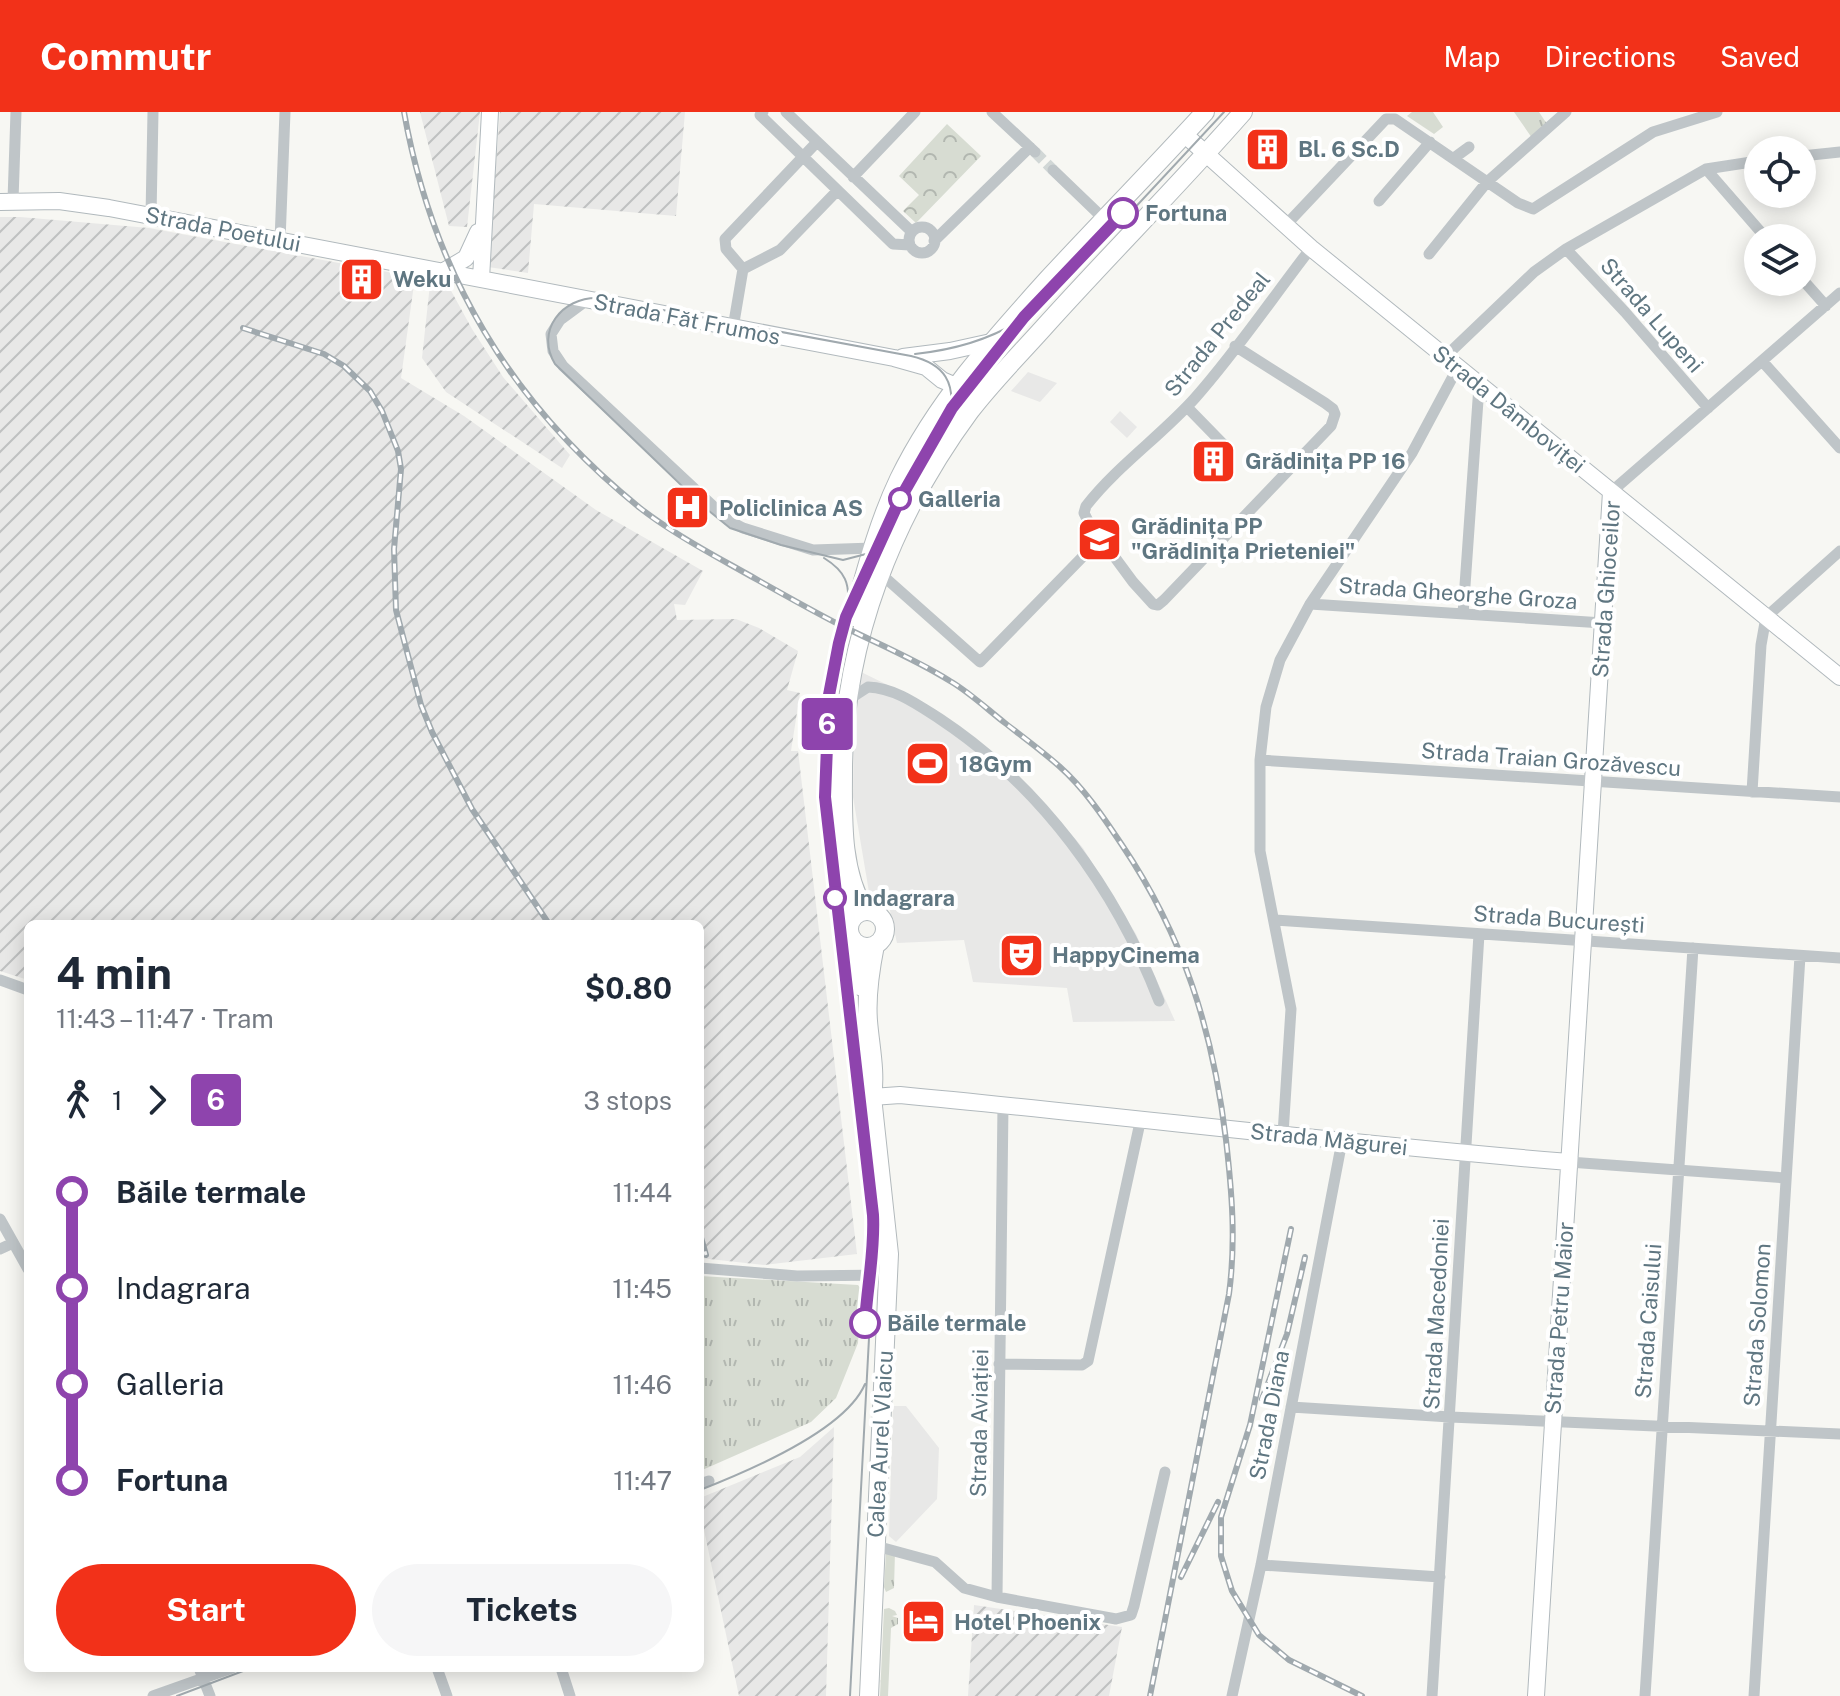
<!DOCTYPE html>
<html lang="en">
<head>
<meta charset="utf-8">
<style>
  :root { --surface:#fff; --page:#f6f6f7; --text:#1f2937; --muted:#747a83; --accent:#f23119 }
  body { margin:0; font-family:"Public Sans",sans-serif; background:var(--page); color:var(--text); height:100vh; display:flex; flex-direction:column; font-size:30px; white-space:nowrap }
  * { box-sizing:border-box; margin:0 }
  p { font-size:26px; color:var(--muted) }
  .icon { flex:none; width:44px; height:44px; fill:none; stroke:currentColor; stroke-width:2; stroke-linecap:round; stroke-linejoin:round }
  .map { position:relative; flex:1; overflow:hidden }
  .drawer { position:absolute; left:24px; top:808px; width:680px; height:752px; display:flex; flex-direction:column; background:var(--surface); border-radius:12px; box-shadow:0 4px 20px #0003 }
  .drawer>* { flex:none }
  .badge { padding:0 16px; border-radius:6px; font-size:28px; line-height:52px }
  .tools { position:absolute; left:1744px; top:24px; display:grid; gap:16px }
  .tools a { display:grid; place-items:center; width:72px; height:72px; border-radius:50%; background:var(--surface); box-shadow:0 4px 20px #0003; font-size:40px }
  .map>.badge { position:absolute; translate:-50% -50%; box-shadow:0 0 0 4px #fff }
  .legs { display:flex; align-items:center; gap:12px; height:88px; padding:0 32px; font-size:26px }
  .legs p { margin-inline-start:auto }
  .headline { display:flex; align-items:center; justify-content:space-between; height:136px; padding:0 32px }
  h1 { font-size:44px; font-weight:700; line-height:60px }
  .action { display:flex; gap:16px; margin-top:auto; padding:16px 32px }
  .action a { flex:1; height:92px; border-radius:48px; background:var(--accent); color:#fff; font-size:32px; font-weight:700; line-height:92px; text-align:center }
  .action a+a { background:var(--page); color:var(--text) }
  ul { padding:0 32px; list-style:none }
  li { display:flex; align-items:center; gap:28px; height:96px; font-size:30px }
  li i { display:grid; place-items:center; width:12px; height:100%; margin:0 10px; background:currentColor }
  li i::after { content:''; width:20px; height:20px; margin:-10px; border:6px solid; border-radius:50%; background:var(--surface) }
  li p { margin-inline-start:auto }
  li:first-child i { background:linear-gradient(#0000 50%,currentColor 0) }
  li:last-child i { background:linear-gradient(currentColor 50%,#0000 0) }
  header { display:flex; align-items:center; gap:48px; box-sizing:border-box; height:112px; padding:0 40px; background:var(--accent); color:#fff }
  header strong { font-size:38px }
  nav { display:flex; gap:44px; margin-inline-start:auto; font-size:28px }
  .map>svg:first-child { display:block }
  .built { fill:#e8e8e7 }
  .industrial { fill:url(#industrial-furrows) }
  .grass { fill:url(#grass-tufts) }
  .park { fill:url(#park-crowns) }
  .lines { fill:none; stroke-linecap:round; stroke-linejoin:round }
  .street-tunnel { stroke:#d1d7d6; stroke-width:11; stroke-dasharray:11 5.5; stroke-linecap:butt }
  .secondary-casing { stroke:#b1b9bd; stroke-width:18 }
  .primary-casing { stroke:#b2b9bc; stroke-width:20 }
  .street { stroke:#bfc5c8; stroke-width:11 }
  .secondary { stroke:#fff; stroke-width:16 }
  .primary { stroke:#fff; stroke-width:18 }
  .tram { stroke:#a0a9ae; stroke-width:2 }
  .rail-casing { stroke:#a0a9ae; stroke-width:6 }
  .rail { stroke:#fff; stroke-width:3; stroke-dasharray:9; stroke-linecap:butt }
  .line-1-casing { stroke:#fff; stroke-width:18 }
  .line-1 { stroke:#8e44ad; stroke-width:12 }
  .stop-1-dot { fill:#fff; stroke:#8e44ad; stroke-width:4 }
  .labels { text-anchor:middle; dominant-baseline:central; stroke-width:8; stroke-linejoin:round; paint-order:stroke }
  .poi-label { font-size:22px; font-weight:bold; fill:#5f7681; stroke:#fff; text-anchor:start }
  .stop-label { font-size:22px; font-weight:bold; fill:#5f7681; stroke:#fff; text-anchor:start }
  .street-label { font-size:22px; fill:#5f7681; stroke:#fff }
</style>
</head>
<body>
<header>
<strong>Commutr</strong>
<nav><a>Map</a><a>Directions</a><a>Saved</a></nav>
</header>
<div class="map">
<svg width="1840" height="1584" viewBox="0 0 1840 1584">
  <defs>
    <pattern id="industrial-furrows" width="10" height="10" patternUnits="userSpaceOnUse" patternTransform="scale(2)"><rect width="10" height="10" fill="#e8e8e7"/><path d="M-1 1l2-2M0 10L10 0M9 11l2-2" fill="none" stroke="#bfc1c1"/></pattern>
    <pattern id="grass-tufts" width="24" height="20" patternUnits="userSpaceOnUse" patternTransform="scale(2)"><rect width="24" height="20" fill="#d7dcd2"/><path d="M3 7l-1-3M5 7V3M7 7l1-3M15 17l-1-3M17 17v-4M19 17l1-3" fill="none" stroke="#b2b7b0"/></pattern>
    <pattern id="park-crowns" width="20" height="18" patternUnits="userSpaceOnUse" patternTransform="scale(2)"><rect width="20" height="18" fill="#d7dcd2"/><path d="M2 6a3 3 0 1 1 6 0M12 15a3 3 0 1 1 6 0" fill="none" stroke="#b2b7b0"/></pattern>
  </defs>
  <rect width="100%" height="100%" fill="#f7f7f3"/>
  <!-- built -->
  <path class="built" d="M1028,260L1057,271L1040,290L1011,279Z
    M1120,299L1137,315L1127,326L1110,310Z
    M859,559L902,580L1055,703L1083,736L1136,822L1175,909L1073,910L1067,876L973,870L964,828L897,831L889,794L880,787L870,786L853,685L854,592Z
    M893,1294H906L939,1336L937,1387L896,1430L889,1424Z"/>
  <!-- industrial -->
  <path class="industrial" d="M420,0H480L467,115L449,114Z
    M500,0H685L676,104L534,92L528,161L488,155Z
    M0,105H20L149,116L415,165L401,266L464,304L596,398L703,459L685,493L674,492L677,508L736,507L759,516L798,539L787,578L800,581L791,639H798L857,1142L764,1153L700,1146V812H28V868L0,859Z
    M430,172L449,175L472,217L503,265L570,343L562,356L446,280L422,246Z
    M834,1315L826,1584H739L700,1399V1386L800,1345Z
    M974,1493L1122,1515L1109,1584H968Z"/>
  <!-- grass -->
  <path class="grass" d="M1412,0H1433L1443,15L1434,22L1407,4Z
    M1514,0H1539L1547,12L1532,26Z
    M700,1164L858,1173L861,1177L858,1231L836,1286L811,1310L700,1359Z
    M895,1440L894,1476L886,1480L884,1475L886,1442Z
    M889,1496L895,1499L897,1503L892,1504L898,1506V1512L891,1516L888,1584H880L884,1497Z"/>
  <!-- park -->
  <path class="park" d="M947,12L981,44L916,111L903,99L919,83L899,64Z"/>
  <g class="lines">
    <!-- street-tunnel -->
    <path class="street-tunnel" d="M1035,40L1053,58"/>
    <defs>
      <path id="secondary" d="M1184,22L1311,136L1840,565
        M0,90L59,89L109,96L894,246L926,255L942,268L956,274L980,273L995,270
        M444,159L466,146L478,120
        M481,167L490,0
        M903,245L950,239L991,230
        M872,985L900,983C1123,1004 1346,1032 1569,1050
        M1536,1584L1611,380"/>
      <path id="primary" d="M853,505C866,458 878,411 899,367C936,291 991,230 1047,168C1099,112 1153,57 1205,0
        M843,772L851,808
        M865,799C840,757 843,705 843,658C843,529 894,402 970,299C993,269 1021,241 1046,213C1111,141 1179,73 1243,0
        M849 817a18 18 0 1 1 36 0a18 18 0 1 1-36 0Z
        M854,830L860,855L859,874
        M869,1584L889,1142L872,985C876,960 870,934 868,909C866,884 870,858 875,833"/>
    </defs>
    <!-- secondary casing -->
    <use href="#secondary" class="secondary-casing"/>
    <!-- primary casing -->
    <use href="#primary" class="primary-casing"/>
    <!-- street -->
    <path class="street" d="M763,0L760,3L893,132L910,133
      M786,0L912,120
      M992,0L1035,40
      M1802,44L1840,40
      M1454,46L1469,35
      M1706,57L1766,126
      M1053,58L1104,107
      M853,65L915,0
      M13,88L16,0
      M1379,89L1430,30
      M151,104L153,0
      M1285,114L1386,7H1395L1518,91L1533,97L1653,20L1717,0
      M909 128a13 13 0 1 1 26 0a13 13 0 1 1-26 0Z
      M280,129L285,0
      M934,129L1030,35
      M1566,137L1625,200L1708,296
      M1429,142L1487,70L1566,0
      M743,157L726,137L725,127L817,30
      M743,157L780,138L837,79
      M1802,167L1826,194
      M587,188L560,208L551,222L553,239L563,254L728,408L743,416L813,438L873,436
      M733,216L743,157
      M1235,234L1325,291L1333,297L1335,302L1331,314L1164,488L1158,493L1153,492L1133,470L1088,409L1084,401L1086,394C1117,354 1161,324 1195,286C1236,240 1273,185 1311,136
      M1446,244L1534,160L1566,137L1706,57L1758,49
      M1762,249L1840,336
      M1187,295L1227,336
      M1611,380L1840,181
      M881,462L980,550L1100,427
      M1310,492L1603,511
      M1463,502L1479,274
      M848,588L868,575C895,576 918,593 940,607C1041,674 1116,777 1159,889
      M1260,648L1840,685
      M1752,680L1761,533L1766,505L1840,439
      M1275,808L1840,846
      M0,868L28,878
      M1283,1022L1291,897L1260,739V648L1266,595L1280,548L1310,492L1412,341L1458,255
      M1569,1050L1786,1066
      M0,1107L28,1157
      M0,1137L13,1131
      M700,1156L797,1164L888,1163
      M999,1252L1082,1253L1088,1249L1141,1006
      M1291,1295L1450,1305L1840,1322
      M700,1372L709,1369
      M876,1434L935,1450L964,1476L997,1485L1116,1507L1131,1503L1134,1494L1165,1360
      M1261,1453L1440,1465
      M997,1485L1003,993
      M199,1556L210,1584
      M437,1556L447,1584
      M561,1556L570,1584
      M153,1584L232,1556
      M1232,1584L1261,1453L1342,1029
      M1432,1584L1479,822
      M1645,1584L1693,836
      M1754,1584L1800,844"/>
    <!-- secondary -->
    <use href="#secondary" class="secondary"/>
    <!-- primary -->
    <use href="#primary" class="primary"/>
    <!-- tram -->
    <path class="tram" d="M915,242C953,238 992,227 1024,206
      M882,430L866,442L843,448L781,433L730,416L703,394L555,252C535,219 562,185 598,186L911,244C945,252 956,271 950,305
      M824,446C845,459 851,472 847,496
      M700,1378C746,1360 845,1319 865,1272
      M177,1584L251,1556
      M850,1584L874,1132L827,711L825,638L833,553L846,505L923,354L962,291L1007,233L1224,0"/>
    <defs>
      <path id="rail" d="M404,0C433,162 511,292 640,396C668,418 700,436 731,453C767,473 803,494 840,513C876,531 915,547 950,569C969,580 987,597 1005,611C1023,625 1042,639 1059,654C1084,676 1104,706 1122,733C1184,825 1213,919 1226,1028C1232,1081 1236,1129 1229,1182L1150,1584
        M243,216L324,242L344,254L370,279L382,299L398,339L401,357L394,437L396,498L421,593L432,620L472,697L549,812
        M1291,1117L1250,1313L1221,1405V1444L1232,1479L1259,1523L1289,1548L1362,1584
        M700,1122L706,1143
        M1262,1287L1287,1222L1305,1145
        M1181,1465L1218,1390"/>
    </defs>
    <!-- rail casing -->
    <use href="#rail" class="rail-casing"/>
    <!-- rail -->
    <use href="#rail" class="rail"/>
  </g>
  <g class="lines">
    <defs>
      <path id="line-1" d="M865,1211C867,1175 875,1139 873,1103L825,685L829,583L839,531L846,505L900,387L952,296L1024,205L1123,101"/>
    </defs>
    <!-- line-1 casing -->
    <use href="#line-1" class="line-1-casing"/>
    <!-- line-1 -->
    <use href="#line-1" class="line-1"/>
  </g>
  <!-- icons -->
  <defs>
    <symbol id="building-square" viewBox="-11 -11 22 22"><rect x="-9" y="-9" width="18" height="18" rx="4" fill="#f23119" stroke="#fff"/><path d="M-4-6H4V6H1V3H-1V6H-4ZM-2.5-4.3h1.7v1.8h-1.7ZM.8-4.3h1.7v1.8H.8ZM-2.5-1h1.7V.8h-1.7ZM.8-1h1.7V.8H.8Z" fill="#fff"/></symbol>
    <symbol id="hospital-square" viewBox="-11 -11 22 22"><rect x="-9" y="-9" width="18" height="18" rx="4" fill="#f23119" stroke="#fff"/><path d="M-5-5h3v3.5h4V-5h3V5h-3V1.5h-4V5h-3Z" fill="#fff"/></symbol>
    <symbol id="school-square" viewBox="-11 -11 22 22"><rect x="-9" y="-9" width="18" height="18" rx="4" fill="#f23119" stroke="#fff"/><path d="M0-5L7-2L0 1L-7-2ZM-4 1L0 2.5L4 1V4Q0 6-4 4Z" fill="#fff"/></symbol>
    <symbol id="stadium-square" viewBox="-11 -11 22 22"><rect x="-9" y="-9" width="18" height="18" rx="4" fill="#f23119" stroke="#fff"/><path d="M0-5a6.5 5 0 1 0 0 10a6.5 5 0 1 0 0-10ZM-3.5-1.8h7v3.6h-7Z" fill="#fff"/></symbol>
    <symbol id="theatre-square" viewBox="-11 -11 22 22"><rect x="-9" y="-9" width="18" height="18" rx="4" fill="#f23119" stroke="#fff"/><path d="M-5-5.5Q0-4 5-5.5V0Q5 5 0 6Q-5 5-5 0ZM-3.3-2.5H-1v1.5H-3.3ZM1-2.5H3.3v1.5H1ZM-2.8 1Q0 5.5 2.8 1Z" fill="#fff"/></symbol>
    <symbol id="hotel-square" viewBox="-11 -11 22 22"><rect x="-9" y="-9" width="18" height="18" rx="4" fill="#f23119" stroke="#fff"/><path d="M-6-4.5h1.5V1H6V5H4.5V3h-9V5H-6ZM-4 0a1.8 1.8 0 1 1 3.6 0ZM.5 0V-2.5h3Q6-2.5 6 0Z" fill="#fff"/></symbol>
  </defs>
  <g fill-rule="evenodd">
    <use href="#building-square" x="1242" y="12" width="51" height="51"/>
    <use href="#building-square" x="336" y="142" width="51" height="51"/>
    <use href="#building-square" x="1188" y="324" width="51" height="51"/>
    <use href="#hospital-square" x="662" y="370" width="51" height="51"/>
    <use href="#school-square" x="1074" y="402" width="51" height="51"/>
    <use href="#stadium-square" x="902" y="626" width="51" height="51"/>
    <use href="#theatre-square" x="996" y="818" width="51" height="51"/>
    <use href="#hotel-square" x="898" y="1484" width="51" height="51"/>
  </g>
  <!-- markers -->
  <g class="stop-1-dot">
    <circle cx="1123" cy="101" r="14"/>
    <circle cx="900" cy="387" r="10"/>
    <circle cx="835" cy="786" r="10"/>
    <circle cx="865" cy="1211" r="14"/>
  </g>
  <g class="labels">
    <!-- poi labels -->
    <g class="poi-label">
      <text x="1298" y="37">Bl. 6 Sc.D</text>
      <text x="393" y="167">Weku</text>
      <text x="1245" y="349">Grădinița PP 16</text>
      <text x="719" y="396">Policlinica AS</text>
      <text x="1131" y="414">Grădinița PP<tspan x="1131" dy="25">"Grădinița Prieteniei"</tspan></text>
      <text x="959" y="652">18Gym</text>
      <text x="1052" y="843">HappyCinema</text>
      <text x="954" y="1510">Hotel Phoenix</text>
    </g>
    <!-- stop labels -->
    <g class="stop-label">
      <text x="1145" y="101">Fortuna</text>
      <text x="918" y="387">Galleria</text>
      <text x="853" y="786">Indagrara</text>
      <text x="887" y="1211">Băile termale</text>
    </g>
    <!-- street labels -->
    <g class="street-label">
      <text transform="translate(223 117) rotate(11)">Strada Poetului</text>
      <text transform="translate(1652 203) rotate(49)">Strada Lupeni</text>
      <text transform="translate(687 207) rotate(11)">Strada Făt Frumos</text>
      <text transform="translate(1217 222) rotate(-51)">Strada Predeal</text>
      <text transform="translate(1509 297) rotate(39)">Strada Dâmboviței</text>
      <text transform="translate(1606 477) rotate(-86)">Strada Ghioceilor</text>
      <text transform="translate(1458 481) rotate(4)">Strada Gheorghe Groza</text>
      <text transform="translate(1551 647) rotate(4)">Strada Traian Grozăvescu</text>
      <text transform="translate(1559 807) rotate(4)">Strada București</text>
      <text transform="translate(1329 1027) rotate(6)">Strada Măgurei</text>
      <text transform="translate(1436 1202) rotate(-87)">Strada Macedoniei</text>
      <text transform="translate(1559 1206) rotate(-86)">Strada Petru Maior</text>
      <text transform="translate(1648 1209) rotate(-86)">Strada Caisului</text>
      <text transform="translate(1757 1213) rotate(-86)">Strada Solomon</text>
      <text transform="translate(1269 1303) rotate(-79)">Strada Diana</text>
      <text transform="translate(979 1311) rotate(-89)">Strada Aviației</text>
      <text transform="translate(880 1332) rotate(-87)">Calea Aurel Vlaicu</text>
    </g>
  </g>
</svg>
<div class="tools">
<a><svg class="icon" aria-label="locate" viewBox="0 0 24 24"><circle cx="12" cy="12" r="6"/><path d="M12 2v4M12 18v4M2 12h4M18 12h4"/></svg></a>
<a><svg class="icon" aria-label="layers" viewBox="0 0 24 24"><path d="M12 4l9 5-9 5-9-5zM3 14l9 5 9-5"/></svg></a>
</div>
<b class="badge" style="left:827px;top:612px;background:#8e44ad;color:#fff">6</b>
<section class="drawer">
<div class="headline"><div><h1>4 min</h1><p>11:43 – 11:47 · Tram</p></div><b>$0.80</b></div>
<div class="legs"><svg class="icon" aria-label="walk" viewBox="0 0 24 24"><circle cx="13" cy="4" r="2"/><path d="M13 8l-2 6 4 7M11 14l-3 7M7 12l3-4h3l4 4"/></svg>1<svg class="icon" aria-label="forward" viewBox="0 0 24 24"><path d="M9 5l7 7-7 7"/></svg><b class="badge" style="background:#8e44ad;color:#fff">6</b><p>3 stops</p></div>
<ul>
<li><i style="color:#8e44ad"></i><b>Băile termale</b><p>11:44</p></li>
<li><i style="color:#8e44ad"></i><span>Indagrara</span><p>11:45</p></li>
<li><i style="color:#8e44ad"></i><span>Galleria</span><p>11:46</p></li>
<li><i style="color:#8e44ad"></i><b>Fortuna</b><p>11:47</p></li>
</ul>
<div class="action"><a>Start</a><a>Tickets</a></div>
</section>
</div>
</body>
</html>
